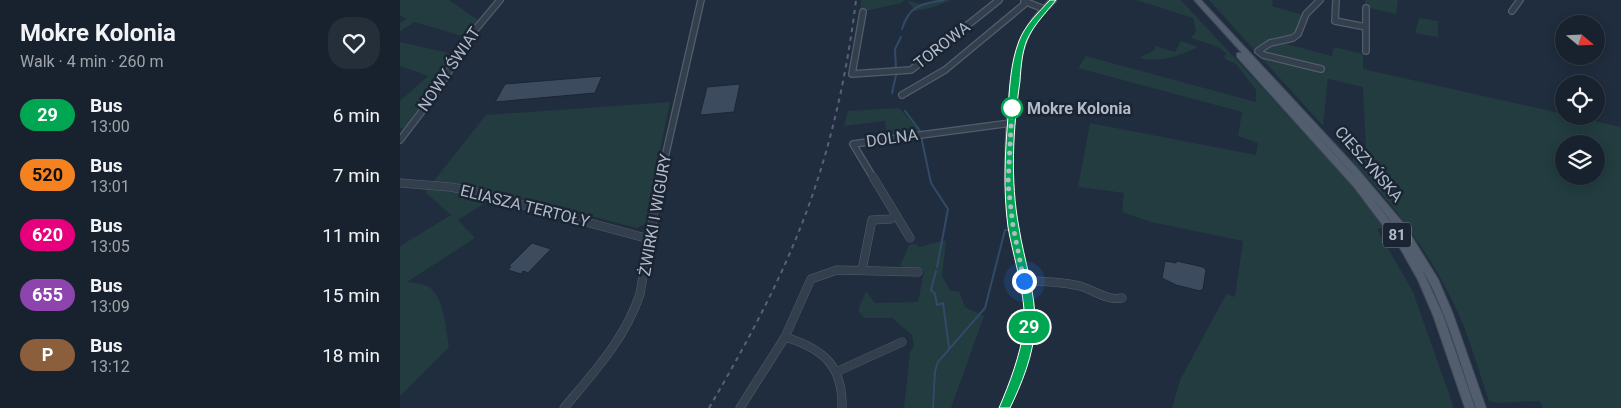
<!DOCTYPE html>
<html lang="en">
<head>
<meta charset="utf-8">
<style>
  :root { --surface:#18222e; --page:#252f3a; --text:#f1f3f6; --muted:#9fa4aa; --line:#363f4a }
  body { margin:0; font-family:Roboto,sans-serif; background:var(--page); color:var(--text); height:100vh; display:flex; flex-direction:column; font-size:19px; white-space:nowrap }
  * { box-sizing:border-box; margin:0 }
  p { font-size:16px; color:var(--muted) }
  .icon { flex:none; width:28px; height:28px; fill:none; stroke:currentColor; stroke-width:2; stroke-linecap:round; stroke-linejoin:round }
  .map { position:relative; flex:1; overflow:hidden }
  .sheet { display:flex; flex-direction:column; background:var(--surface); width:400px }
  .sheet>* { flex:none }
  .badge { padding:0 10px; border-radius:16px; font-size:18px; line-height:32px }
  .needle { width:32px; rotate:109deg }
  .buttons { position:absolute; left:1155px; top:15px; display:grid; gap:10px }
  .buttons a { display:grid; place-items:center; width:50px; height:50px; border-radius:50%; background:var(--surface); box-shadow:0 2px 12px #0003,0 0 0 1px var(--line); font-size:25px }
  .you { position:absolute; width:25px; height:25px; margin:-12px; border:4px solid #fff; border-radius:50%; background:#1a73e8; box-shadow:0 0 0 8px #1a73e833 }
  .map>.badge { position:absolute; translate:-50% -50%; box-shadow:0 0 0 2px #fff }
  .round { display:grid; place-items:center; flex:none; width:52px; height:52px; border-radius:20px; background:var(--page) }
  .overview { display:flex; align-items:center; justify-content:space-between; height:85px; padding:0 20px }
  h1 { font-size:24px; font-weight:700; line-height:38px }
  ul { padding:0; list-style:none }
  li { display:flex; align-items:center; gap:15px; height:60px; padding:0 20px }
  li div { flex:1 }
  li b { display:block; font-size:19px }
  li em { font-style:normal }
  li .badge { min-width:55px; font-weight:700; text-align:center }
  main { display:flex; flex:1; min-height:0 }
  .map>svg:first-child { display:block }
  .green { fill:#223c3f; fill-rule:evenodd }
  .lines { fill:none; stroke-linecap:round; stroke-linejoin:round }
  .stream { stroke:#324967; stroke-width:2 }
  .building { fill:#3c4b5d; stroke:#1c2635 }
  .minor-far1-casing { stroke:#525d6c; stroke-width:8 }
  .minor-casing { stroke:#525d6c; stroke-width:9 }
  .major-casing { stroke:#3d4857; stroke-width:2 }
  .minor-far1 { stroke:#343f4e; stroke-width:5.5 }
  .minor { stroke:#343f4e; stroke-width:8 }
  .major { fill:#525e6e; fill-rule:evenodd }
  .rail { stroke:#566375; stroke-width:2; stroke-dasharray:4.5 4.5; stroke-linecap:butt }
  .line { fill:#00a651; stroke:#fff }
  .walk { stroke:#b0bac9; stroke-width:5; stroke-dasharray:0 9 }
  .stop-dot { fill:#fff; stroke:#00a651; stroke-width:2.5 }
  .labels { text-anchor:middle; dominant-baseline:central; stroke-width:5; stroke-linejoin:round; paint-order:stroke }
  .shield { fill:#1a2432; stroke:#838d9c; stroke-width:1 }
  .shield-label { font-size:15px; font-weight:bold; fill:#b0bac9 }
  .street-label { font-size:16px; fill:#b0bac9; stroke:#1a2432 }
  .stop-label { font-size:16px; font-weight:bold; fill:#b0bac9; stroke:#1a2432; text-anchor:start }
</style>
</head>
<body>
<main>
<section class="sheet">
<div class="overview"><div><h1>Mokre Kolonia</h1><p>Walk · 4 min · 260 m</p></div><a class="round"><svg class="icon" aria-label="heart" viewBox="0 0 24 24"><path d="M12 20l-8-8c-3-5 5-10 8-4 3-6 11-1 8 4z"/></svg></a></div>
<ul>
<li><span class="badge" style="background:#00a651;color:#fff">29</span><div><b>Bus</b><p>13:00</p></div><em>6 min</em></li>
<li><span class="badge" style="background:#f58220;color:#111">520</span><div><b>Bus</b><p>13:01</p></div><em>7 min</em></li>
<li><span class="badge" style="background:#e6007e;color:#fff">620</span><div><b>Bus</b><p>13:05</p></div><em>11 min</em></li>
<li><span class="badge" style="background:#8e44ad;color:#fff">655</span><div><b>Bus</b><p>13:09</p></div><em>15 min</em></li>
<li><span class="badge" style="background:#8b5e3c;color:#fff">P</span><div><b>Bus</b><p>13:12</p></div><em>18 min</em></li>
</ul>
</section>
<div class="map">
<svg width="1221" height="408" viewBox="0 0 1221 408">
  <rect width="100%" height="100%" fill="#202d3e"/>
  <!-- green -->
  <path class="green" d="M0,0H49L78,20L65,37L15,22L0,31V23L6,19L0,15Z
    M461,0H505L501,3L466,11H460Z
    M507,0L519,4L535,0H551L531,8L515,11Z
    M736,0H781L960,193L985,227L977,229L1013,292L1054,408H772L780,380L822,302L827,294L835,297L843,241L751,222L722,212L724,193L678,187L690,123L856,155L858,143L838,136L842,112L678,68L686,56L856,102V90L836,64L825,59L824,55L827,54L818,47L791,38L796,31L793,18Z
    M809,0H873L872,6L903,15L896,34L883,43L932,56L934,47L963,54V69L1164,114V116H1173L1221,127V408H1143L1139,401L1097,403L1089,401C1078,369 1069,335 1054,304C1028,251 993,203 952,161L956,152H966L963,87L928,79L923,126ZM1164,144H1196V176H1164Z
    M965,0H998L996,14L965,7Z
    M1019,18L1038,21V37L1015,33Z
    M781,41L798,47C780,56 760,63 739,58L755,50V46L775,52Z
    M0,42L53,54L27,97L4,129L0,128V101L28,76L0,66Z
    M270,102L245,224L237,228L101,193L58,220L75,238L7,282C13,283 21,283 27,286C44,294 46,330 49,347L0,396V246L51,215L25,192L86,115Z
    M499,108L522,133L487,137L485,121L444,126L448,111Z
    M541,241H546L542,276L550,290L559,292L565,307L584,316L551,408H504L510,352L514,346L512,335L492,318H464L458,310L466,291L475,303L518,302L524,271L500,266L509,245L517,244L519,247Z"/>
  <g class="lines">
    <!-- stream -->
    <path class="stream" d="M502,29C510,4 521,5 544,0
      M496,69L495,49L501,37
      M492,93L496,75
      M505,111L521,132
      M521,136L531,183L548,209L537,267
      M536,271L531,290L535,294L537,305L543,303L549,347
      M533,408L535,371L538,362L585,308L605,230H609"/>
  </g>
  <!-- building -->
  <path class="building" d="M202,76L195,93L95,102L105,84Z
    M340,84L334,112L300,115L307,87Z
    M132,243L151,249L128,273L123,271L121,274L108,270L111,267L109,266Z
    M765,261L776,263L777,261L803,267L806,270L803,289L800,291L776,285L762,278Z"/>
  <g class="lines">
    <defs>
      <path id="minor-far1" d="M920,0L906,14L898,34L893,38L870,43L858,51L863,55L921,69
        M936,0L935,21L966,27
        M624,1L644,9
        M966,8V51
        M1112,11L1120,0
        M463,12L452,74L511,70L599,0
        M502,95L545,70L627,2
        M0,140L32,98L75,30L100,0
        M260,179L301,0
        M474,179L453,144L611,123
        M609,179C607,142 611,65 627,33C633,21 643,10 653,0"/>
      <path id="minor" d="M473,177L510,238
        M0,183L50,187L72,191L249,239
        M462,270L472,220L491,219
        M624,281C643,281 662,282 680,286C694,290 707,301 722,298
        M385,337L411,279L437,270L518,272
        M436,372L502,342
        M164,408C194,372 225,339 240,294L260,177
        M340,408L385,337C424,349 443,366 442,408
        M605,408L623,359L629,328L628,303L611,210L609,177"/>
      <path id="major" d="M794,0H801L956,167L1004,224L1038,279L1053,314L1086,408H1076C1060,363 1046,309 1022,269L1043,315L1075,408H1065L1033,315L1018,280L1000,248L954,187L837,57V53H842ZM882,96L950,171L954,176ZM970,195L998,230L1003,238Z"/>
    </defs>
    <!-- minor-far1 casing -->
    <use href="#minor-far1" class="minor-far1-casing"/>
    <!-- minor casing -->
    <use href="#minor" class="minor-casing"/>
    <!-- major casing -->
    <use href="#major" class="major-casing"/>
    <!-- minor-far1 -->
    <use href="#minor-far1" class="minor-far1"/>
    <!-- minor -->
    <use href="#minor" class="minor"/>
    <!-- major -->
    <use href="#major" class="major"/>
    <!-- rail -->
    <path class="rail" d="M309,408C344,348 378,286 403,221C430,151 447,75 456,0"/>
  </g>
  <!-- line -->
  <path class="line" d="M650,0H656C646,13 634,24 627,40C622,52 621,67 620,81C613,129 610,180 619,228C624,260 636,293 635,325C634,355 621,385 610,408H599C610,382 620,356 624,328C627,299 613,256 608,227C603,189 605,154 608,117C609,92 610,64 619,41C625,25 639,12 650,0Z"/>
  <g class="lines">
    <!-- walk -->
    <path class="walk" d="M612,108L608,184L613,226L624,281"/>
  </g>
  <!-- markers -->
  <circle class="stop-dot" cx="612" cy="108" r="10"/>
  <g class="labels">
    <!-- shield labels -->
    <rect class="shield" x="983" y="222.5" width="28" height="25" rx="4"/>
    <g class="shield-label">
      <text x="997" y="235">81</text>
    </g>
    <!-- street labels -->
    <g class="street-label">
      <text transform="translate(542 45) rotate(-38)">TOROWA</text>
      <text transform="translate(49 69) rotate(-56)">NOWY ŚWIAT</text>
      <text transform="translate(492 138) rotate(-8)">DOLNA</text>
      <text transform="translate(969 164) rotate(49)">CIESZYŃSKA</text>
      <text transform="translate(125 206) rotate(14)">ELIASZA TERTOŁY</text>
      <text transform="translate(255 215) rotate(-80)">ŻWIRKI I WIGURY</text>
    </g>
    <!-- stop labels -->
    <g class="stop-label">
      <text x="627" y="108">Mokre Kolonia</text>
    </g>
  </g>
</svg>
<div class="buttons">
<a><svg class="needle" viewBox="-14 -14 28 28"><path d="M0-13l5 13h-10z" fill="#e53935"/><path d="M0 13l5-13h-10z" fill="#9fa4aa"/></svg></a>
<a><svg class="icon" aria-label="locate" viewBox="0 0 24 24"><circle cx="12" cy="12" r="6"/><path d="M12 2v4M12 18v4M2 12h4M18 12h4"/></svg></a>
<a><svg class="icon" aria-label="layers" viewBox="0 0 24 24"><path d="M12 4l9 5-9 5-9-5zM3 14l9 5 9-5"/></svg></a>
</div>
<div class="you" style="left:624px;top:281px"></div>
<b class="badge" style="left:629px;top:327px;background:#00a651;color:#fff">29</b>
</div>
</main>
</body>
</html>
